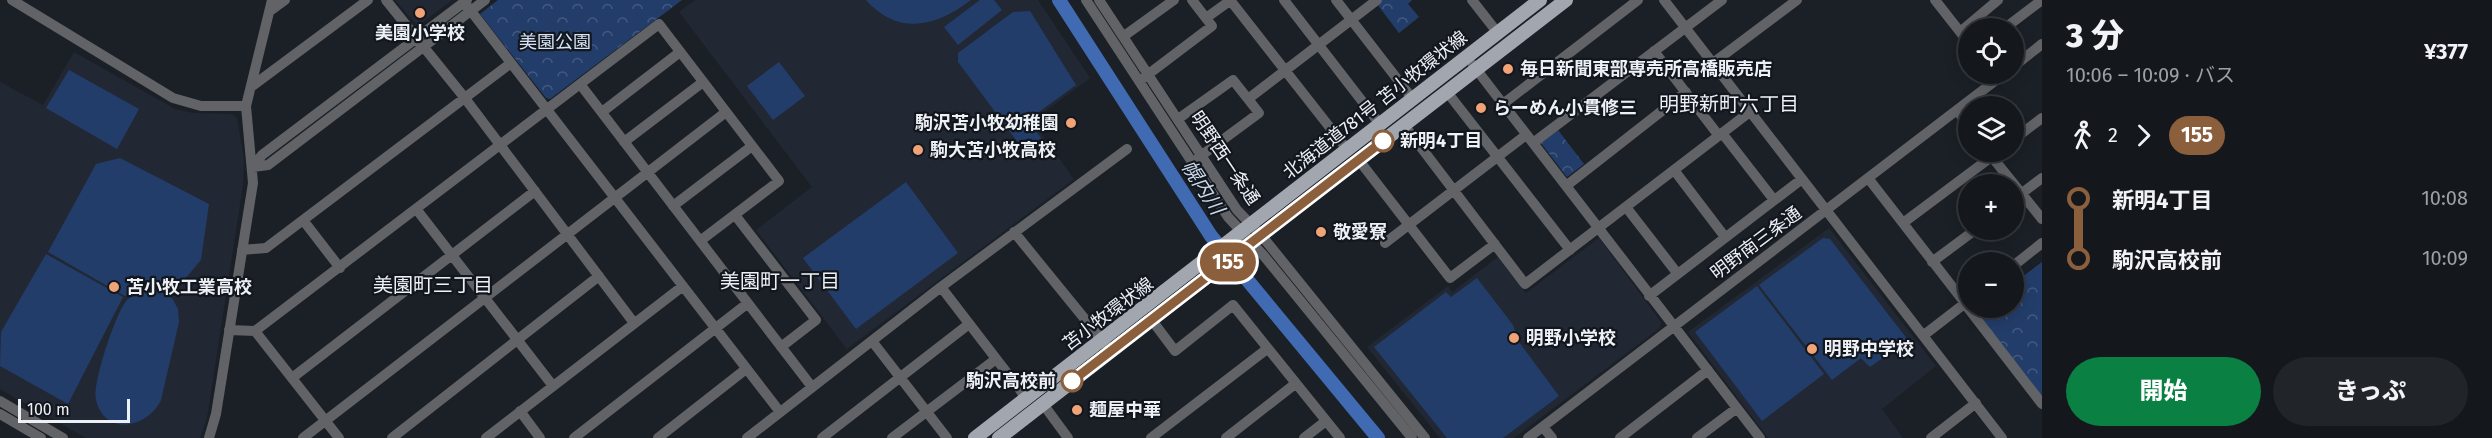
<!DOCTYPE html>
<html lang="ja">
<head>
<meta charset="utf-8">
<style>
  :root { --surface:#14181d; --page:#21252a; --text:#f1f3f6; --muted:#9da0a4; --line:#33373b; --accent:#0b8043 }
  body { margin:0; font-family:"Fira Sans","Noto Sans JP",sans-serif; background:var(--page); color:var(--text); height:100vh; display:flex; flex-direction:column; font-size:22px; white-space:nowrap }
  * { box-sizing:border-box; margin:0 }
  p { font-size:20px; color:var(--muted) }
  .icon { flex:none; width:33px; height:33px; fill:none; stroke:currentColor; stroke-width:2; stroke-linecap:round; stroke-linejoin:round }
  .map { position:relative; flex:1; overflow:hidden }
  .details { display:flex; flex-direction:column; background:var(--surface); width:450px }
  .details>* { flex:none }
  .badge { padding:0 12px; border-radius:20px; font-size:21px; line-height:39px }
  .tools { position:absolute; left:1958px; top:18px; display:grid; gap:12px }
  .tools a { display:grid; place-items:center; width:66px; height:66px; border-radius:50%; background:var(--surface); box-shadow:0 3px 15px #0003,0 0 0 2px var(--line); font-size:30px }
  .scale { position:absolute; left:18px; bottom:15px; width:112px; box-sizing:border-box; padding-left:6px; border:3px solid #edf0f5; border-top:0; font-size:16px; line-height:21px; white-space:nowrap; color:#edf0f5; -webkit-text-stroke:4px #12161d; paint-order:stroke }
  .map>.badge { position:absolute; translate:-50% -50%; box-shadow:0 0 0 3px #fff }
  .legs { display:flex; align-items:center; gap:9px; height:66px; padding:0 24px; font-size:20px }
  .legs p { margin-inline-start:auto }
  .headline { display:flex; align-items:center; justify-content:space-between; height:102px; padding:0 24px }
  h1 { font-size:33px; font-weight:800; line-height:45px }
  .action { display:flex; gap:12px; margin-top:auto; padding:12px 24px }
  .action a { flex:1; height:69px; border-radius:36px; background:var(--accent); color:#fff; font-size:24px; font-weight:800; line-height:69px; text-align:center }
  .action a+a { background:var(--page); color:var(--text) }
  ul { padding:0 24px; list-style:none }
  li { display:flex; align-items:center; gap:21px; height:60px; font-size:22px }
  li i { display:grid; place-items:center; width:9px; height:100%; margin:0 8px; background:currentColor }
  li i::after { content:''; width:15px; height:15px; margin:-8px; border:4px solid; border-radius:50%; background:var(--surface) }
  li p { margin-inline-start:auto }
  li:first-child i { background:linear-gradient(#0000 50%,currentColor 0) }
  li:last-child i { background:linear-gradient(currentColor 50%,#0000 0) }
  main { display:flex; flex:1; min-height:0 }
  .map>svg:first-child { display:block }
  .built { fill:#212834 }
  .park { fill:url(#park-crowns) }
  .pitch { fill:#233d6a }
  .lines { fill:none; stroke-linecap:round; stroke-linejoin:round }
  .river { stroke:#406ab2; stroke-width:14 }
  .minor { stroke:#616367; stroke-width:10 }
  .major { stroke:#a2a7af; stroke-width:14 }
  .line-1-casing { stroke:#fff; stroke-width:14 }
  .line-1 { stroke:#8b5e3c; stroke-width:9 }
  .poi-dot { fill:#efa377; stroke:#12161d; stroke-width:2 }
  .stop-1-dot { fill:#fff; stroke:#8b5e3c; stroke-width:3 }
  .labels { text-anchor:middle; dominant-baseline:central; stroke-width:4.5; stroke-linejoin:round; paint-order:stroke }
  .poi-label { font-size:18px; font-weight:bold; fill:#edf0f5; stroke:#12161d; text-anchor:start }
  .park-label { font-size:18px; fill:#d7e3f7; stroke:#12161d }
  .street-label { font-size:18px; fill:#edf0f5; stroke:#12161d }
  .stop-label { font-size:18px; font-weight:bold; fill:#edf0f5; stroke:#12161d; text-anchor:start }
  .neighbourhood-label { font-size:20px; fill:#edf0f5; stroke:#12161d }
  .water-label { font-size:20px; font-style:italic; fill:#ccd8ec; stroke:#12161d }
</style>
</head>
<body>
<main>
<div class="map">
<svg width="2042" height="438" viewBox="0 0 2042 438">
  <defs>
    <pattern id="park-crowns" width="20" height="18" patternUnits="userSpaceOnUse" patternTransform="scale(1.5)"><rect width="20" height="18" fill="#233d6a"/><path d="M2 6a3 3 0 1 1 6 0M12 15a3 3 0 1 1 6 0" fill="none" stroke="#435980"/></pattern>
  </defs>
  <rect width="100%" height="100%" fill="#1b2027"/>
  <!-- built -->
  <path class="built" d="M395,0H452L418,26Z
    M695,0H1038L1090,78L1032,121L1074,179L847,349L756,230L812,187L679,12Z
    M74,52L175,109L193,113L232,114L237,118L244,159L243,185L207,418L200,438H86L0,389V82L43,105Z
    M1829,228L1936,366L1882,409L1903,438H1768L1688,332Z
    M1599,238L1661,322L1660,328L1514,438H1440L1367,347L1448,286L1452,292L1498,257L1526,293Z"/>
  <!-- park -->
  <path class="park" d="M498,0H682L550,99L546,98L480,14Z
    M1382,0H1412L1408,4L1419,17L1399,33L1377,4Z
    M1558,130L1584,164L1567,177L1541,143Z
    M2042,262V398L1976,312L1982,308H2013V284Z"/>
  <!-- pitch -->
  <path class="pitch" d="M866,0H971C937,26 899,37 866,0Z
    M980,0H994L1002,10L958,45L944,27Z
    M1030,11L1076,85L1028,120L1048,148L1033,159L1028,156L958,62V53L1013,12Z
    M779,62L805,96L773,120L747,86Z
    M69,70L139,109L117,149L46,108Z
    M120,158L209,204L201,260L173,293C157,281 141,284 125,296L48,252L96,164Z
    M906,182L958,253L856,329L803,258Z
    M1823,238L1830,239L1908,340L1870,367L1861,358L1832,380L1759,285Z
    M46,254L123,297L68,404L0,366L1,332Z
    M1477,278L1513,325L1519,342L1559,396L1503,438H1447L1374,347L1446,292L1451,297Z
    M1757,286L1824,374L1762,421L1695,332Z
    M158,290L172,298L178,309L179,322L161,400C148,428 105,437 96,400C92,384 116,312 127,300C135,292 147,290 158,290Z"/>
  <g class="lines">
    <!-- river -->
    <path class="river" d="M1059,0L1211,236L1378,438"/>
    <!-- minor -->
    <path class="minor" d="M12,0L173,98L201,106H246
      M386,0L464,97L634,323
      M1086,0L1228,217L1264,256L1412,438
      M1099,0L1237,210L1262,236L1425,438
      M1230,0L1346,148
      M1284,0L1379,123
      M1336,0L1412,98
      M1472,0L1497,32
      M1664,0L2002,438
      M1935,0L1968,42
      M464,2L780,412
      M270,11L285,0
      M1206,18L1231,0
      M2005,28L2042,0
      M1960,32L1998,0
      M1124,36L1174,0
      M1654,51L1719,136
      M1713,63L1797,0
      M1473,65L1760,438
      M2013,67L2042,44
      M1142,79L1212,26L1192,0
      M580,84L812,387
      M251,87L368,0
      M1447,92L1570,250
      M1248,99L1377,0
      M1503,104L1638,0
      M1957,110L1968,125
      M602,112L680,52
      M1178,119L1233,80L1259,113L1198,158
      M1404,125L1525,284L1751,111
      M1722,133L1774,200
      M2013,140L2042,118
      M624,142L703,82
      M1533,143L1722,0
      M1988,152L2042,219
      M1358,159L1450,278L1495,244
      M253,167L268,165L485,0
      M253,167L262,155L467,0
      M1674,170L1725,237
      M1868,178L1968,307
      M1566,186L1686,92
      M2013,200L2042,178
      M673,206L752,146
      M1626,207L1677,273
      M417,210L553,386
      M735,215L816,320L781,347
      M303,220L340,268
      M1903,223L1998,152
      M1014,232L1110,350
      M1385,243L1526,135
      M242,250L266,248L511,63
      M1932,262L1975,230
      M2013,266L2042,243
      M941,287L1027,399
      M1649,296L1802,179
      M1968,308L2042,404
      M1151,319L1175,351L1233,305L1340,438
      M229,330L255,331
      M1924,335L1968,301
      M872,341L947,438
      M292,378L535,191
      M0,401L63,438
      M1043,404L1068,438
      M520,411L540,438
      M0,414L41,438
      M1543,427L1552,438
      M209,438L216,414L253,183L246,106L272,0
      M303,438L726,112
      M339,438L255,331L659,24L779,181L700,241
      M392,438L599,276
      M486,438L683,286
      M574,438L748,303
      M658,438L746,369
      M747,438L941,287L1127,149
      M822,438L969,324
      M892,438L996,359
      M1151,438L1267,349
      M1226,438L1295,384
      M1304,438L1326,421
      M1528,438L2004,74
      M1620,438L1708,370
      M1697,438L1737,408
      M1931,438L1976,403"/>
    <!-- major -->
    <path class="major" d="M975,438L1540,0
      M999,438C1188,292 1376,145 1566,0"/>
  </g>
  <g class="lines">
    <defs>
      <path id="line-1" d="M1072,381L1383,141"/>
    </defs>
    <!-- line-1 casing -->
    <use href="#line-1" class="line-1-casing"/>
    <!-- line-1 -->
    <use href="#line-1" class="line-1"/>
  </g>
  <!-- markers -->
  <g class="poi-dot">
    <circle cx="420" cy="13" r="6"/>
    <circle cx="1508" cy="69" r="6"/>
    <circle cx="1481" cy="108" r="6"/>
    <circle cx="1071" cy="123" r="6"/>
    <circle cx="918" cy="150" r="6"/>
    <circle cx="1321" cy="232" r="6"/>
    <circle cx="114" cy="287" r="6"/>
    <circle cx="1514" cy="338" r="6"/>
    <circle cx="1812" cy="349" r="6"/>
    <circle cx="1077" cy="410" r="6"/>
  </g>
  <g class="stop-1-dot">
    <circle cx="1383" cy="141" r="10"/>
    <circle cx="1072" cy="381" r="10"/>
  </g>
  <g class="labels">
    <!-- poi labels -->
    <g class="poi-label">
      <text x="420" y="33" text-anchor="middle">美園小学校</text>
      <text x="1520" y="69">毎日新聞東部専売所高橋販売店</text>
      <text x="1493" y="108">らーめん小貫修三</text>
      <text x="1059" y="123" text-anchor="end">駒沢苫小牧幼稚園</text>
      <text x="930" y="150">駒大苫小牧高校</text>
      <text x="1333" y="232">敬愛寮</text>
      <text x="126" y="287">苫小牧工業高校</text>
      <text x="1526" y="338">明野小学校</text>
      <text x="1824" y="349">明野中学校</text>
      <text x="1089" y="410">麺屋中華</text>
    </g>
    <!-- park labels -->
    <g class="park-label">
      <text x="555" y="42">美園公園</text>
    </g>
    <!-- street labels -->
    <g class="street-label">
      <text transform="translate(1375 105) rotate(-38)">北海道道781号 苫小牧環状線</text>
      <text transform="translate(1225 158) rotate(56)">明野西一条通</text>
      <text transform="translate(1756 243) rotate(-37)">明野南三条通</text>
      <text transform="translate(1108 314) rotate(-37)">苫小牧環状線</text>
    </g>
    <!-- stop labels -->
    <g class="stop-label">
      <text x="1400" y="141">新明4丁目</text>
      <text x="1056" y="381" text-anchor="end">駒沢高校前</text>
    </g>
    <!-- neighbourhood labels -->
    <g class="neighbourhood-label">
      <text x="1729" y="104">明野新町六丁目</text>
      <text x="780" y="281">美園町一丁目</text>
      <text x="433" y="285">美園町三丁目</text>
    </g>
    <!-- water labels -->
    <g class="water-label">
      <text transform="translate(1203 187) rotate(57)">幌内川</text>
    </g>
  </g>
</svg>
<div class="tools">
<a><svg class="icon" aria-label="locate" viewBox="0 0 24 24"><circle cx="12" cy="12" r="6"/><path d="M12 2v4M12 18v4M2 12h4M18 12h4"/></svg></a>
<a><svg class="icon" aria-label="layers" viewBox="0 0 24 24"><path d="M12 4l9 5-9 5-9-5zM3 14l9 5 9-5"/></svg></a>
<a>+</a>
<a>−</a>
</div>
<div class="scale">100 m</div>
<b class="badge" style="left:1228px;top:262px;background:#8b5e3c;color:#fff">155</b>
</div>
<section class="details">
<div class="headline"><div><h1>3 分</h1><p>10:06 – 10:09 · バス</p></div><b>¥377</b></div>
<div class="legs"><svg class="icon" aria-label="walk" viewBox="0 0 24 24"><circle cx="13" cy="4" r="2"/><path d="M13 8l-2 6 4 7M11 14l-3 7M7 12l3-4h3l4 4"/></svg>2<svg class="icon" aria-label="forward" viewBox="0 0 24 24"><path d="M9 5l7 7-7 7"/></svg><b class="badge" style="background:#8b5e3c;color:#fff">155</b></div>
<ul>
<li><i style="color:#8b5e3c"></i><b>新明4丁目</b><p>10:08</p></li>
<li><i style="color:#8b5e3c"></i><b>駒沢高校前</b><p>10:09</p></li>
</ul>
<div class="action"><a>開始</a><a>きっぷ</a></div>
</section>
</main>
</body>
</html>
